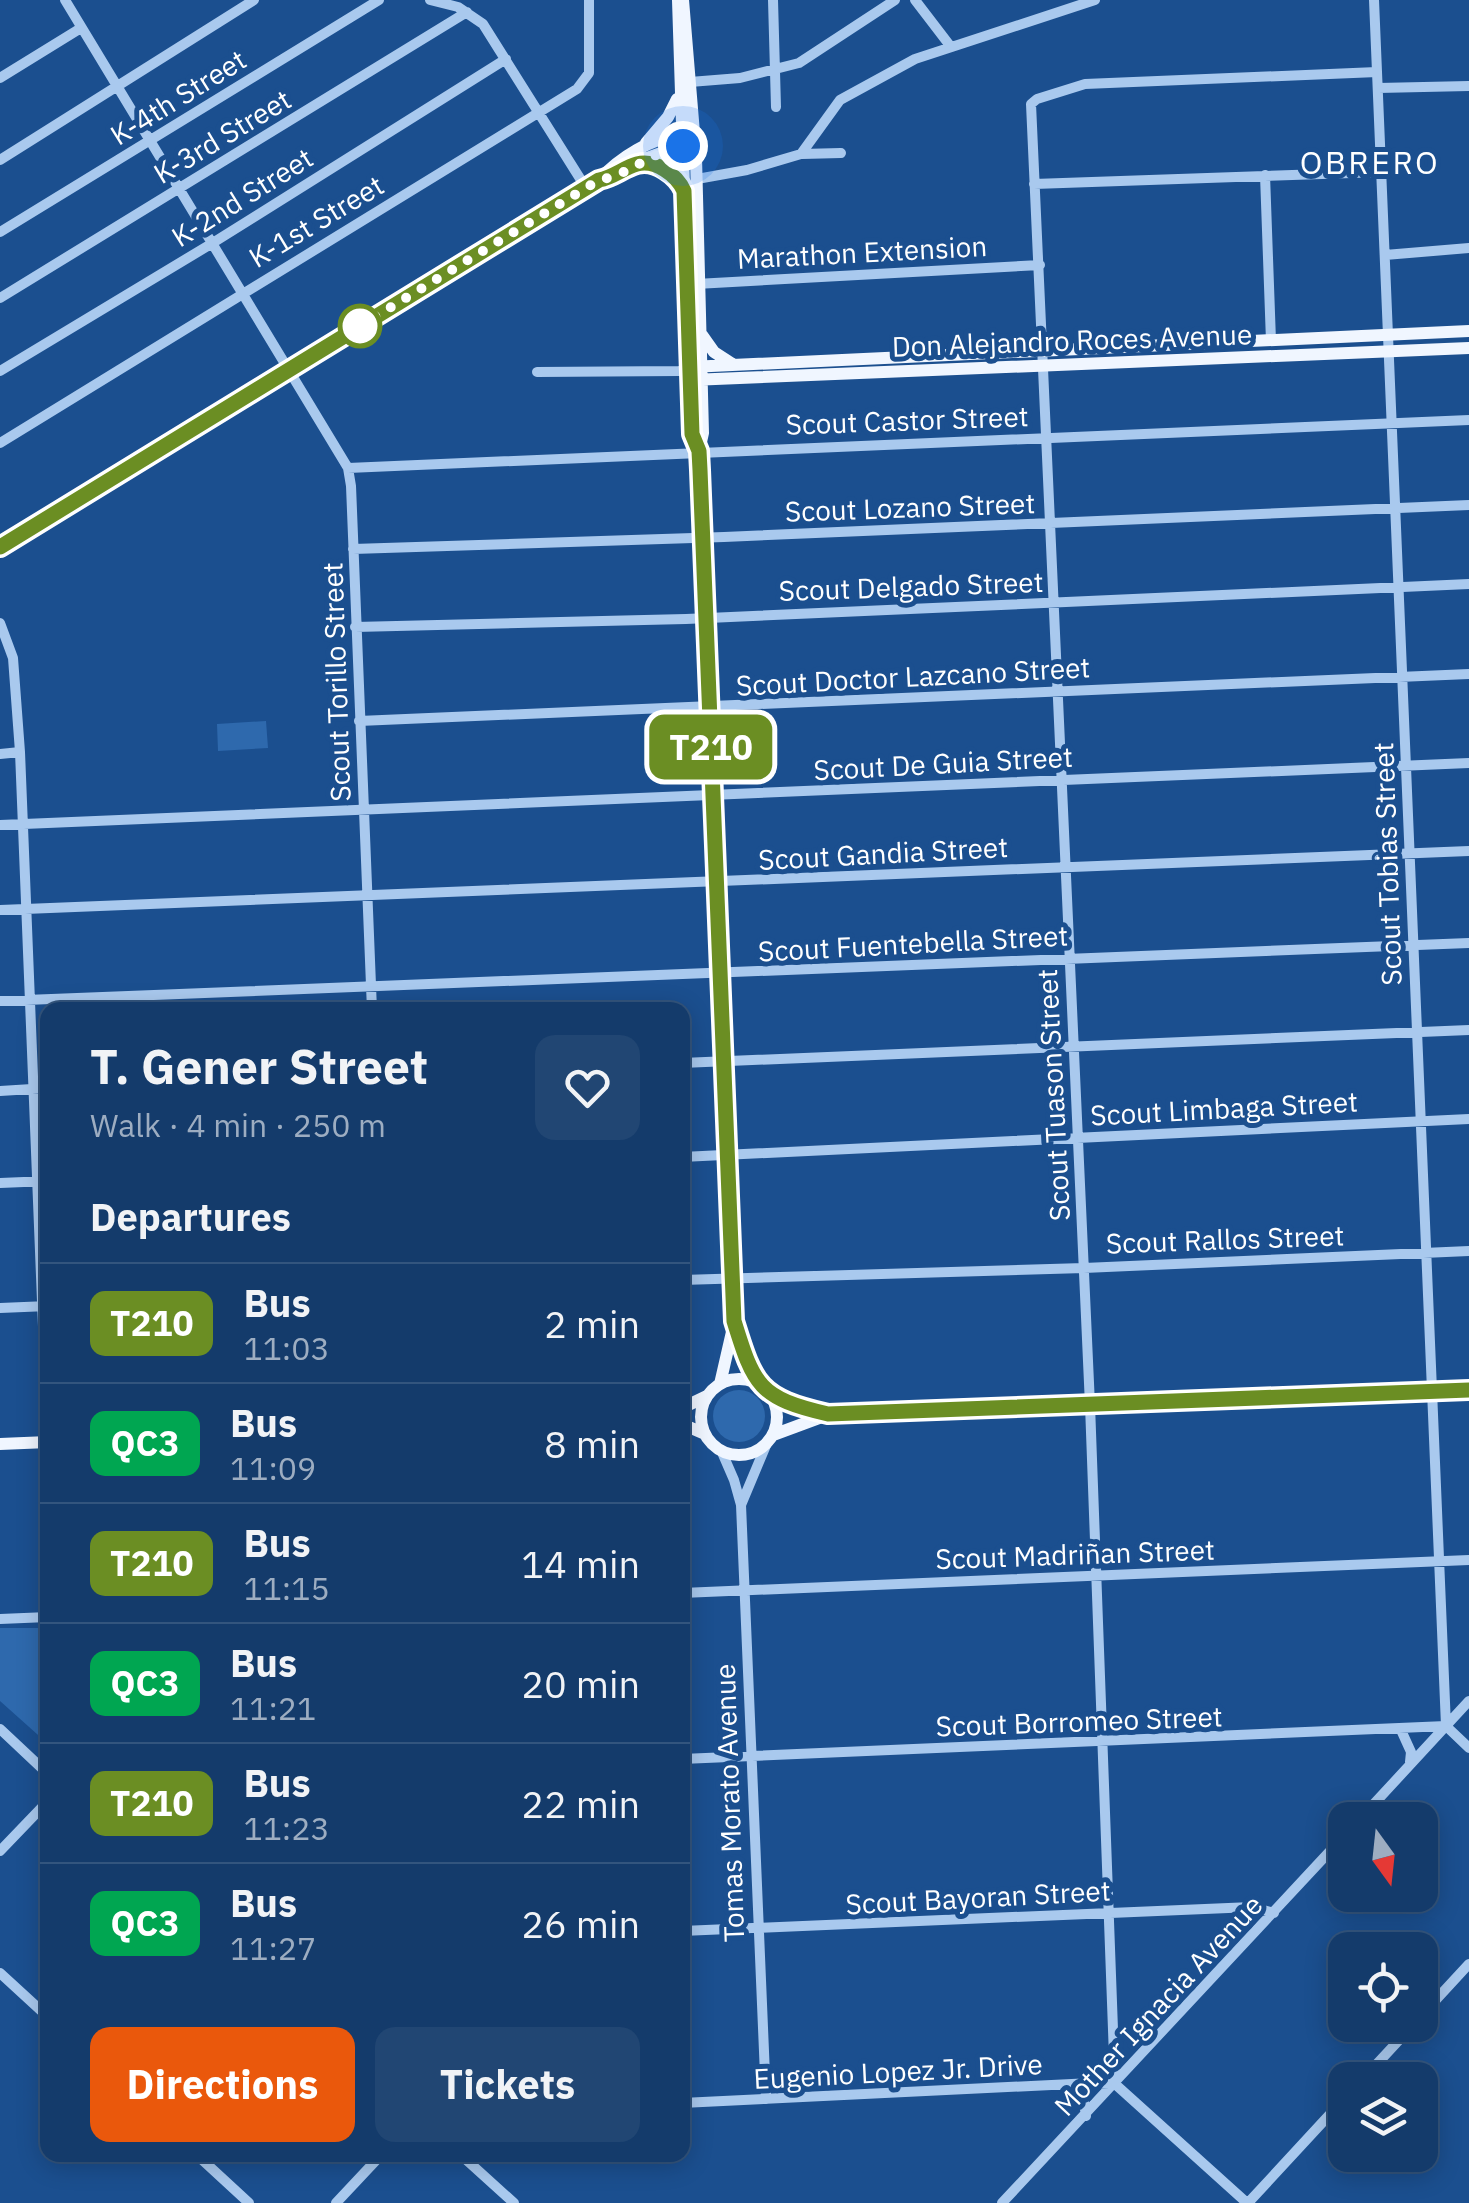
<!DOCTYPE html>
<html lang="en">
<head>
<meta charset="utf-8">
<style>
  :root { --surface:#143b6b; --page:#214673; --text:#f1f3f6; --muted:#9dadc1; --line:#33557e; --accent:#ea580c }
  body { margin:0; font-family:"IBM Plex Sans",sans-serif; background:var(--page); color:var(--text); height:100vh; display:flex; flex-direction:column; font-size:38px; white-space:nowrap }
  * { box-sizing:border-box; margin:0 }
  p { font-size:32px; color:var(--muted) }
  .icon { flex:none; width:55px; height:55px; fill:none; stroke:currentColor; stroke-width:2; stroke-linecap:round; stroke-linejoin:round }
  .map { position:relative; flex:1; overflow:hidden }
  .drawer { position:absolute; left:40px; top:1002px; width:650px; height:1160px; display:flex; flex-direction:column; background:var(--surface); border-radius:20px; box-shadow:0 5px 25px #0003,0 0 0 2px var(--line) }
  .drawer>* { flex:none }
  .badge { padding:0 20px; border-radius:15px; font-size:35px; line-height:65px }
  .needle { width:65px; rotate:165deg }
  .controls { position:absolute; left:1328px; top:1802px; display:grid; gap:20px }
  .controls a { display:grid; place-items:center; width:110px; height:110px; border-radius:20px; background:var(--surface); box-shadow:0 5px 25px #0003,0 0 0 2px var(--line); font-size:50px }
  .you { position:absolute; width:50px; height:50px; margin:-25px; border:8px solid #fff; border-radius:50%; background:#1a73e8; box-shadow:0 0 0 15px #1a73e833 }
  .map>.badge { position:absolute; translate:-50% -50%; box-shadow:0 0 0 5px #fff }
  h2 { padding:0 50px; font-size:38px; line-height:90px }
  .round { display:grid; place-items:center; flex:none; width:105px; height:105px; border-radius:20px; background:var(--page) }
  .overview { display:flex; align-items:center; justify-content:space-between; height:170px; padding:0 50px }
  h1 { font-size:48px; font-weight:700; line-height:75px }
  .action { display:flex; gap:20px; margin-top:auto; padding:20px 50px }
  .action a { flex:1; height:115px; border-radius:20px; background:var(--accent); color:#fff; font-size:40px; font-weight:700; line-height:115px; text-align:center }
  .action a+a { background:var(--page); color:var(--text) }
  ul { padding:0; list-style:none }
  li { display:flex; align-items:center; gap:30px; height:120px; padding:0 50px; border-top:2px solid var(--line) }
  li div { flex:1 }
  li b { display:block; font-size:38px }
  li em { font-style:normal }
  li .badge { min-width:110px; font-weight:700; text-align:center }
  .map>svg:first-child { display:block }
  .green { fill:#2e69ad }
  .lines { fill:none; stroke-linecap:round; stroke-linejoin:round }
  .minor { stroke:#a9c9ee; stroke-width:10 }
  .major { stroke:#f0f6ff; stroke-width:12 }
  .line-casing { stroke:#fff; stroke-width:22 }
  .line { stroke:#6b8e23; stroke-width:15 }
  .walk { stroke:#fff; stroke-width:10; stroke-dasharray:0 18 }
  .stop-dot { fill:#fff; stroke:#6b8e23; stroke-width:5 }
  .labels { text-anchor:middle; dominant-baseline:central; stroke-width:10; stroke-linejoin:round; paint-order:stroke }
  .street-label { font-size:28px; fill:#fff; stroke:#1b4f8f }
  .quarter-label { font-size:32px; letter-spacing:2.5px; fill:#fff; stroke:#1b4f8f }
</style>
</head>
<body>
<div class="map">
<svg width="1469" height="2203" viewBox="0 0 1469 2203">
  <rect width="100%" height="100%" fill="#1b4f8f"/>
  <!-- green -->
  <path class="green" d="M266,721L268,748L218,751L217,724Z
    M713 1416a26 26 0 1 1 52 0a26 26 0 1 1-52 0Z
    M0,1628H41L47,1743L0,1701Z"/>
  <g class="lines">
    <!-- minor -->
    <path class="minor" d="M65,0L348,468L351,486L372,1010
      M430,0L458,7L483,24L586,188
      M773,0L776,107
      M915,0L951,47
      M1374,0L1446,1726
      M0,78L81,28
      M690,82L740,78L799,63L895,0
      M1378,88L1469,86
      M802,154L841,153
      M0,160L254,0
      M1265,175L1271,341
      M697,179L747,170L801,154L840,100L915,59L1095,0
      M1034,184L1382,172
      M0,232L379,0
      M1385,255L1469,248
      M696,284L1040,265
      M0,298L467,12
      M0,371L211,244L506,59
      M537,372L680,371L690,367
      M0,443L577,89L589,73V0
      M348,468L1469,420
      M353,549L724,537L1469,505
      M0,623L13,658L20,752L48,1451
      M355,627L686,619L1469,584
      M359,721L1469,674
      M0,754L20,752
      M0,825L1469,763
      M0,910L1469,851
      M0,1001L1469,943
      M682,1063L1469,1030
      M0,1091L48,1088
      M682,1157L1469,1119
      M0,1183L48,1181
      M682,1280L1084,1268L1469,1251
      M0,1308L48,1306
      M721,1450L734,1480L741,1505L766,2099
      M741,1505L767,1443
      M682,1593L1469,1560
      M0,1619L48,1617
      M0,1729L48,1774
      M1401,1730L1411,1752L1410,1762
      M682,1759L1446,1726L1469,1748
      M1359,1820L1469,1701
      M0,1851L48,1801
      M682,1931L1252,1907L1274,1913
      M0,1973L48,2017
      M1420,2017L1469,1964
      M1362,2080L1413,2025
      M1115,2084L1090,1405L1031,104L1037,99L1085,84L1377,72
      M1115,2084L1247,2203
      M1070,2085L1083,2096L1086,2116
      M682,2103L1092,2083L1115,2084
      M197,2155L249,2203
      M461,2155L514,2203
      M336,2203L381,2155
      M1002,2203L1345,1835
      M1248,2203L1345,2098"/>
    <!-- major -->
    <path class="major" d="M678,0L692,434L699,451
      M683,0L696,157L703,433L699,451L734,1321L757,1383
      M646,143L668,117L677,99
      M641,164C659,164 676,174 684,191
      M599,180L615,177L650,157L689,143
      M702,335L714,352L734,365
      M690,367L1469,331
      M691,380L1469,348
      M0,547L599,180C621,156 651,139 682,133L696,140
      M701 1417a38 38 0 1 1 76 0a38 38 0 1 1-76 0Z
      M720,1384L734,1323
      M768,1391L785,1401L828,1414L1469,1390
      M682,1408L707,1396
      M682,1424L705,1434
      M773,1435L827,1415
      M0,1444L48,1442"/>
  </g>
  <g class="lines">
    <defs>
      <path id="line" d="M0,547L599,180C614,177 623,168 637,164C655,159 677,175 684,191L692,434L699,451L700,470L734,1321C754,1386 759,1398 828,1414L1469,1390"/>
    </defs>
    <!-- line casing -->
    <use href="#line" class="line-casing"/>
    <!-- line -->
    <use href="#line" class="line"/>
    <!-- walk -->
    <path class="walk" d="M360,326L599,180C630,175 652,151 683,146"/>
  </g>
  <!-- markers -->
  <circle class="stop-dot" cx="360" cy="326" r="20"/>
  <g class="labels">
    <!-- street labels -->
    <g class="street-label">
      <text transform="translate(178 97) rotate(-32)">K-4th Street</text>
      <text transform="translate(222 136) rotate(-31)">K-3rd Street</text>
      <text transform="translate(242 197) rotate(-32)">K-2nd Street</text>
      <text transform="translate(316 221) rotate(-31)">K-1st Street</text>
      <text transform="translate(862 252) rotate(-3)">Marathon Extension</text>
      <text transform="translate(1072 340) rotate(-2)">Don Alejandro Roces Avenue</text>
      <text transform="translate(907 420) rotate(-2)">Scout Castor Street</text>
      <text transform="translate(910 507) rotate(-2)">Scout Lozano Street</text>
      <text transform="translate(911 586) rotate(-2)">Scout Delgado Street</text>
      <text transform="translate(913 676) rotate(-3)">Scout Doctor Lazcano Street</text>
      <text transform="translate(336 682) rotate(-92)">Scout Torillo Street</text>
      <text transform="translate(943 763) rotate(-3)">Scout De Guia Street</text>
      <text transform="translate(883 853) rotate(-3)">Scout Gandia Street</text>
      <text transform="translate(1387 864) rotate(-92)">Scout Tobias Street</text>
      <text transform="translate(913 943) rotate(-3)">Scout Fuentebella Street</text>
      <text transform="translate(1053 1095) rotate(-93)">Scout Tuason Street</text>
      <text transform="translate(1224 1108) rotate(-3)">Scout Limbaga Street</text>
      <text transform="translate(1225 1239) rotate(-2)">Scout Rallos Street</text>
      <text transform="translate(1075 1554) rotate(-2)">Scout Madriñan Street</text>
      <text transform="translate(1079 1721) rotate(-2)">Scout Borromeo Street</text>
      <text transform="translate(729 1803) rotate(-92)">Tomas Morato Avenue</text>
      <text transform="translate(978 1897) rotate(-3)">Scout Bayoran Street</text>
      <text transform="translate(1158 2005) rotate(-47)">Mother Ignacia Avenue</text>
      <text transform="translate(898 2071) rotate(-3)">Eugenio Lopez Jr. Drive</text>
    </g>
    <!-- quarter labels -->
    <g class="quarter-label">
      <text x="1370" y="162">OBRERO</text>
    </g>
  </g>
</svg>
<div class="controls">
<a><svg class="needle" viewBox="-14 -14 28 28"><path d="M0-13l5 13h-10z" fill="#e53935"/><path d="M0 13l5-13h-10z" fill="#9dadc1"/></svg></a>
<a><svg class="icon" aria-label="locate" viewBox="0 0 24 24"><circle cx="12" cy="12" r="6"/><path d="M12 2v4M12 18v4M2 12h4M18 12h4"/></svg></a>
<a><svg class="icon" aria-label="layers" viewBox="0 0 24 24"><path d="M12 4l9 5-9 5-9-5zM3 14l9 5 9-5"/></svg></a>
</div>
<div class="you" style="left:683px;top:146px"></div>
<b class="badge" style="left:711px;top:747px;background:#6b8e23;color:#fff">T210</b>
<section class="drawer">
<div class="overview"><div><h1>T. Gener Street</h1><p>Walk · 4 min · 250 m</p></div><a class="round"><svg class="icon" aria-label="heart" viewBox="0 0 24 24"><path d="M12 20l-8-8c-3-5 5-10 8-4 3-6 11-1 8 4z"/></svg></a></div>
<h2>Departures</h2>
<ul>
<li><span class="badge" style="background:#6b8e23;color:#fff">T210</span><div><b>Bus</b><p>11:03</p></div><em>2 min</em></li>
<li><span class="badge" style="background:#00a651;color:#fff">QC3</span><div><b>Bus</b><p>11:09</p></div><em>8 min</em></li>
<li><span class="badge" style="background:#6b8e23;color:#fff">T210</span><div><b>Bus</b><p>11:15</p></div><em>14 min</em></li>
<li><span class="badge" style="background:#00a651;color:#fff">QC3</span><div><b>Bus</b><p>11:21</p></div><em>20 min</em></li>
<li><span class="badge" style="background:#6b8e23;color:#fff">T210</span><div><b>Bus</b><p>11:23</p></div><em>22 min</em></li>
<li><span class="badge" style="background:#00a651;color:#fff">QC3</span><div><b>Bus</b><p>11:27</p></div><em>26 min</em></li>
</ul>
<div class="action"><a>Directions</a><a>Tickets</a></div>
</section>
</div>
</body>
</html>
